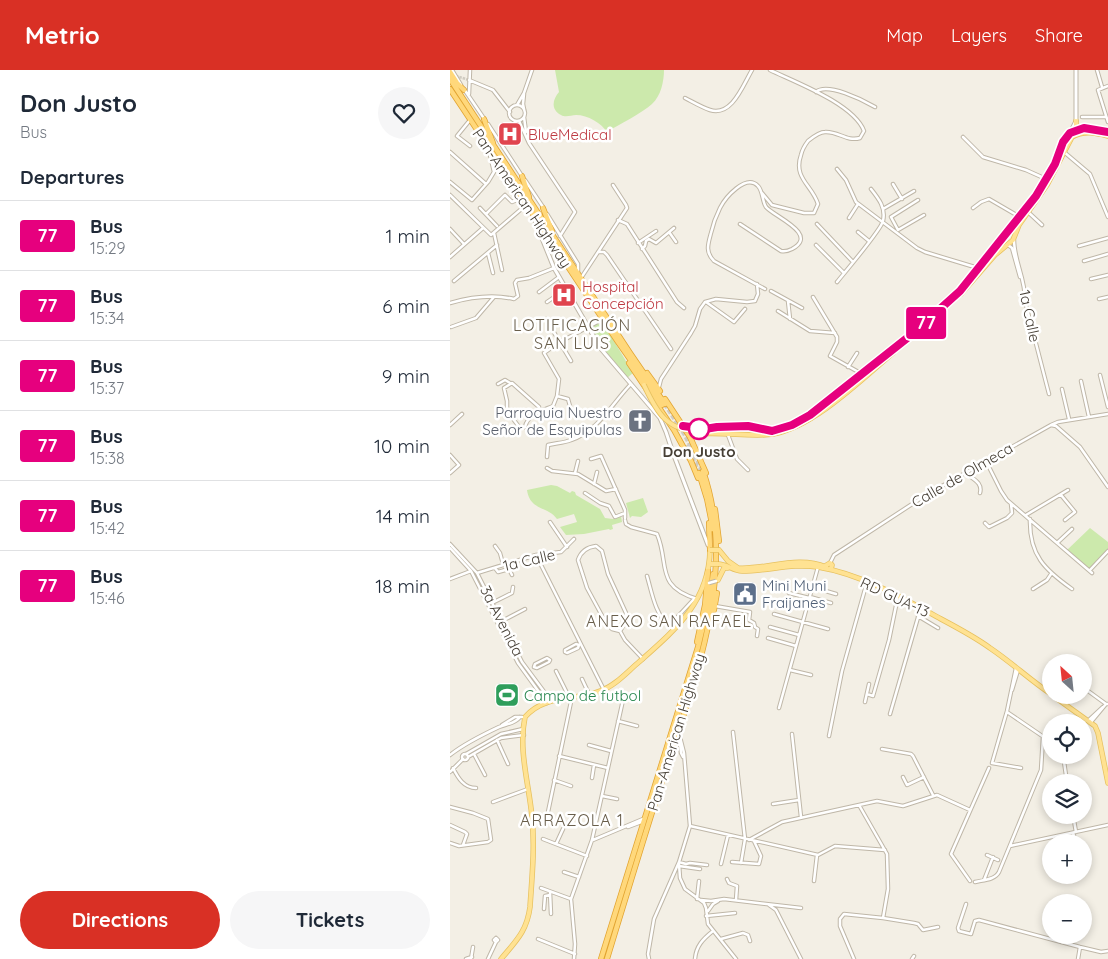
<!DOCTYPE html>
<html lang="en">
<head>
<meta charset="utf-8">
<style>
  :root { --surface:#fff; --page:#f6f6f7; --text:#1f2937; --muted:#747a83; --line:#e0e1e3; --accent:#d93025 }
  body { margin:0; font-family:Quicksand,sans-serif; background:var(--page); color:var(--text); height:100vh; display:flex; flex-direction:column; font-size:19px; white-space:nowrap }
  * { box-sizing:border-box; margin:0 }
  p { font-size:16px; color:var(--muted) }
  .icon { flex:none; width:28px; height:28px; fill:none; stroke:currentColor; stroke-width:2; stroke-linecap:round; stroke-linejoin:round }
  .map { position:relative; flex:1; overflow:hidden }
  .sheet { display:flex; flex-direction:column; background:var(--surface); width:450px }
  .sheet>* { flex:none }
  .badge { padding:0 10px; border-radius:4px; font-size:18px; line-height:32px }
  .needle { width:32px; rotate:333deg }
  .controls { position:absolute; left:592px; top:584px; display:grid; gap:10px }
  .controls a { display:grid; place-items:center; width:50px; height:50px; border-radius:50%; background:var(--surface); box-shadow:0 2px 8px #0003; font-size:25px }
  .map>.badge { position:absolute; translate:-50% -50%; box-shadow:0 0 0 2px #fff }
  h2 { padding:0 20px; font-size:19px; line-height:45px }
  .round { display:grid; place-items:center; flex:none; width:52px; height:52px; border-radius:26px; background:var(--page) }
  .head { display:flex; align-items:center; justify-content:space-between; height:85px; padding:0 20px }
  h1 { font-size:24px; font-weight:800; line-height:38px }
  .cta { display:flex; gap:10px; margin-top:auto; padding:10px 20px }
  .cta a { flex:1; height:58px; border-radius:30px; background:var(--accent); color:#fff; font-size:20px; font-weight:800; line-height:58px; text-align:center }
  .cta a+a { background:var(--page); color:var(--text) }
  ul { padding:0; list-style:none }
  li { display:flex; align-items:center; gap:15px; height:70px; padding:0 20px; border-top:1px solid var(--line) }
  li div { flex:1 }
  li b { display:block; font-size:19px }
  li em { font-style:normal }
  li .badge { min-width:55px; font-weight:700; text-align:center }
  header { display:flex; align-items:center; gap:30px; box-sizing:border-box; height:70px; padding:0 25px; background:var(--accent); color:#fff }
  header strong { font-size:24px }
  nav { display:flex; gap:28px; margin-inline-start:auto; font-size:18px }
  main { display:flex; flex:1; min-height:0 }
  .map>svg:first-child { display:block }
  .green { fill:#cce9ac }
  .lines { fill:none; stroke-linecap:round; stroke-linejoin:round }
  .minor-tunnel { stroke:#d0ccc2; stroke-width:2.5; stroke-dasharray:2.5 1; stroke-linecap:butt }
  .trunk-tunnel { stroke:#d0ccc2; stroke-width:4.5; stroke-dasharray:4.5 2; stroke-linecap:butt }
  .minor-casing { stroke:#bfb7a8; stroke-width:4.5 }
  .tertiary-casing { stroke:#bfb7a8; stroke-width:5 }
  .primary-casing { stroke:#e7c15f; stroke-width:5.5 }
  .trunk-casing { stroke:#e2a431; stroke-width:6 }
  .minor { stroke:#fff; stroke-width:2.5 }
  .tertiary { stroke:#fff; stroke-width:3 }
  .primary { stroke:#ffe292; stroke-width:4 }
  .trunk { stroke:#ffd87b; stroke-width:4.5 }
  .minor-bridge-casing { stroke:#bfb7a8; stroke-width:4.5; stroke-linecap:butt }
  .primary-bridge-casing { stroke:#e7c15f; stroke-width:5.5; stroke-linecap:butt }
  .minor-bridge { stroke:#fff; stroke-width:2.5 }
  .primary-bridge { stroke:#ffe292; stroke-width:4 }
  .line-casing { stroke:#fff; stroke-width:11 }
  .line { stroke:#e6007e; stroke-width:8 }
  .stop-dot { fill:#fff; stroke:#e6007e; stroke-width:2.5 }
  .labels { text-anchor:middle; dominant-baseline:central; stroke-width:5; stroke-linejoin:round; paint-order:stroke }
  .health-label { font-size:15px; fill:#be3a42; stroke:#fff; text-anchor:start }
  .street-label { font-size:15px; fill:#463f35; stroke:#fff }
  .worship-label { font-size:15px; fill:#5b616d; stroke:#fff; text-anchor:end }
  .stop-label { font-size:15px; font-weight:bold; fill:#463f35; stroke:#fff }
  .service-label { font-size:15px; fill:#4e5e75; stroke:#fff; text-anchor:start }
  .leisure-label { font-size:15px; fill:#27864d; stroke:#fff; text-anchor:start }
  .neighbourhood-label { font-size:16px; letter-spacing:1px; fill:#695e4b; stroke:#fff }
</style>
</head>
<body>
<header>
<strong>Metrio</strong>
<nav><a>Map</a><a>Layers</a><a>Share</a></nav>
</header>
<main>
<section class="sheet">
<div class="head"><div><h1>Don Justo</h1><p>Bus</p></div><a class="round"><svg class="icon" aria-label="heart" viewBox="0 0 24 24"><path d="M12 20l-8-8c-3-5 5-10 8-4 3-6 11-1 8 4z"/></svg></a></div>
<h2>Departures</h2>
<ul>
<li><span class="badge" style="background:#e6007e;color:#fff">77</span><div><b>Bus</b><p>15:29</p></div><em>1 min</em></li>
<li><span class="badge" style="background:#e6007e;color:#fff">77</span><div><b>Bus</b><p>15:34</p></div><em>6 min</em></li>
<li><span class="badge" style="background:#e6007e;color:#fff">77</span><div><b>Bus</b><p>15:37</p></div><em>9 min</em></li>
<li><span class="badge" style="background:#e6007e;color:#fff">77</span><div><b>Bus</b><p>15:38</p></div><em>10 min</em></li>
<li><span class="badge" style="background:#e6007e;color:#fff">77</span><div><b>Bus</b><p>15:42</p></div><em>14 min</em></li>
<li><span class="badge" style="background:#e6007e;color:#fff">77</span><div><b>Bus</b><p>15:46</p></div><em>18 min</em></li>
</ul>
<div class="cta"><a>Directions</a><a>Tickets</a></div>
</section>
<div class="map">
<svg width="658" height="889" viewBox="0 0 658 889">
  <rect width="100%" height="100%" fill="#f3efe5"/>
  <!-- green -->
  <path class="green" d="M105,0H214C214,11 211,26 202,34C192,43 170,54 157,62C151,53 138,45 126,45C121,45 116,48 111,45C100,39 103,29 109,22Z
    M150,253L154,254L183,303L177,308L154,279L141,258L142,256Z
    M101,415L107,416L120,423L122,421L125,422L126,425L150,439L155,448L163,449L171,446L172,452L162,455L163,459L160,460L159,459L134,464L116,465L110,457L127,452L124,444L107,449C98,436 80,441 77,420Z
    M193,428L198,442L191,447L182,446L180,448L176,433Z
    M640,458L658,472V481L639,500L616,481Z"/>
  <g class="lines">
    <!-- minor-tunnel -->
    <path class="minor-tunnel" d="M6,6L19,10"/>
    <!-- trunk-tunnel -->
    <path class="trunk-tunnel" d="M215,334L235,365L253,401
      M237,375L249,403"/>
    <defs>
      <path id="minor" d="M2,0L11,15
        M647,0L652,17
        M19,10L43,20L60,42
        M14,19L35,50
        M366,22C377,12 413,30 425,37
        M19,24L20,0
        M235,28C243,32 251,37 260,40C282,47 293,15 302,0
        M67,35L74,23L82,0
        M59 43a8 8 0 1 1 16 0a8 8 0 1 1-16 0Z
        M74,39L73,34L74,24
        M74,47L76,62
        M632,47H655
        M69,51L79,73L125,142L110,166
        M658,52L648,20L658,16
        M38,54L72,106
        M513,67L533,87L576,100L596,109
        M20,76L7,66L20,50
        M0,82L36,114
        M614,82L640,104L658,147
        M387,99L396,110L406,132L467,178L475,182L528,198
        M75,110L93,137
        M0,112L22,130L38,112L44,102L39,81
        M443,114L452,129
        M312,123L322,135L354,143H364L368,134C362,115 343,108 351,85C352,80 355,75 358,71C363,67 369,62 375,62C388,61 397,72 410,68L414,61C404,34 345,12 320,0
        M0,125L41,165L76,135
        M468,130L441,147L448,160L474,145
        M30,138L47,156
        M523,138L531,132L539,129L570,147
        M433,139L464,121
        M578,142L592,155
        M36,144L55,125L62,132L67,130H73
        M97,144L128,194V202
        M399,148L408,134
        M168,150L177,154L227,232L234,238
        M290,154L331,181C335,182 338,181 342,179C370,164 323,146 316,137C312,131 313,121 308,116C296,103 275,128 270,138C266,146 263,154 261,163C258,174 255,182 264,191L315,219
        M367,154L403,192
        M0,159L14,174
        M219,162L226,172
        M408,162L419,171
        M44,163L52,200
        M564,170C564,191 576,210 575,231L599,324
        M188,173L206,161
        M366,175L394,203
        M558,175L562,178L570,207
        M629,176L658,168
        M192,179L195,176L196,171L199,169L206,173L224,158
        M148,182H154L157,185L221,279
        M38,183L43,203
        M0,187L33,158
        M634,191L658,184
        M131,208L177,138L176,135L163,115
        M641,209L658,205
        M4,211L47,175
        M387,212C395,202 431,160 433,151C436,138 429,129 421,119
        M321,221L352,238
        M89,222L109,207
        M363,227L387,267V272L380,286L412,304
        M649,229L658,227
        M338,231L340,249
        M97,232L116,219
        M256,232L284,252L295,239
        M0,233C21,227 43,224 64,229L68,226L65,213L67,210L79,208L104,198
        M328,241L360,261L385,263
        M96,249L121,291
        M1,257L26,248L44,227
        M398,297L407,283
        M650,305L658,337
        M631,311L639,347
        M48,314L55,310L60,313
        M209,317L211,309L241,263L245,256L250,239L255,232L266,229L297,232L305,231L308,224L307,214
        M612,319L619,349
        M120,336L118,329L107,326L109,309L94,283L110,272L153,249
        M90,341L89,337L62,313L54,318L57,331V341L70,358L75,357C78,344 91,341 103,336L107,326
        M0,355L12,344
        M601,355L606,356L630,377L658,417
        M278,365L287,389L298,400
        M0,385L9,395L0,403
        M97,387L98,375C106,373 114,373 121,370C148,361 161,335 180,315
        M141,389L151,386L175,440V448
        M536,391L551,421L557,430L642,503
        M97,398L102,401L128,404L156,421L166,419
        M125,403L128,391
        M516,403C522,409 533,412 530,423
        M144,414L147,402
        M135,423L150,433L159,436L165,447L175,443
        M611,425L625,442L615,450
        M576,445L618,420
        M580,449C579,485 595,500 622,519
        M175,450L176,454L181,457L207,464C220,494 204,516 247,529
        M100,452L117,477
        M535,453L539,457L557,448L562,443L561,434
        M607,473L622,459
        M0,474L27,503L72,592L101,631
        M45,476L50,483L53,494
        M0,478L21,501L68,593L97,633
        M86,485L154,620
        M380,493L384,485L476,425L601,355L608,352L658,344
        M45,498L48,502L59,499L62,505
        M640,500L658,481
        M27,503L86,485L111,482L124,469
        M197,506C202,523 205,544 219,556L244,529
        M0,509L21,501
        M362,517L386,524
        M583,519L597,510L601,504
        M339,523L359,528
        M360,527L381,533
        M42,533L62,523L63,517
        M265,536L300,542L299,550L304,553L305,557L308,559L307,566
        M324,544L378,559
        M468,546L488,558
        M52,551L75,539
        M320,557L349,565
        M170,561L175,553L176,543L158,504L152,481L146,476C138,477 131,481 128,490L137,518L156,553L162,559L170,561L175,570L193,589
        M318,568L346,576
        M126,574L129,575L128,578L117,583L115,582V580Z
        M97,588L100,590L99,592L87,598L84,597L85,594Z
        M566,598L557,641L542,693L571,698
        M340,600L361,605
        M106,601L119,627
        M132,609L139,624
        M634,618L656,634H658
        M562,620L568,600
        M417,624L423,626L439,570L448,526
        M415,632L419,614
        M329,638L368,497
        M557,642L601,672
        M440,644L471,537
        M639,650L653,637
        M168,651L187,656
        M641,652L656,634
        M52,655L65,647H72
        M283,662L295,769L291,793
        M342,664L351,747
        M379,666L392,601L417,512
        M47,670L58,694
        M230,673L231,683L233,687
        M139,675L161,681
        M432,679L461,684L463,686L483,725
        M16,684L51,664L73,659
        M24,684L35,705
        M12 687a3 3 0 1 1 6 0a3 3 0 1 1-6 0Z
        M0,685C14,674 32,665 49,657C56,654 65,654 70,647
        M613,685L617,712
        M109,686L158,698
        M18,687L51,668L74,665
        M3,698C8,708 14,718 26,718
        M0,702L13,689
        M453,707L457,715L474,707
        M142,708L144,695
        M104,710L121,716
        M152,726L167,729
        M43,732L78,719
        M323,734L349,730
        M409,735L437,784L438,819L433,848
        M0,737L23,743L38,749L41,770L38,772L9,776L0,773
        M98,742L122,627
        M623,745L626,762
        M0,755L15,762L17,764L13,775
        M240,756L368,785L385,776L435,780
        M178,757L194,751
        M623,763L626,772
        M609,766L611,772
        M93,769L137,786
        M143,770L193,749
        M299,770L332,752L427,731L453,736L487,725L520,740
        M106,774L113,759
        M560,776L658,755
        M537,785L548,790
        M229,792L236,794L240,793L257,795
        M282,792L309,794L311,786L304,771
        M229,794L230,808L235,819L254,833L256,838L258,854L286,889
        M271,794L278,765
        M229,796L250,799
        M114,802L129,807
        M277,809L279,813L287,816L286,830
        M534,810L543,787
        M364,811L367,785
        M520,811L501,784L539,698
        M525,812C533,810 545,810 549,802L591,700L593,667
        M91,818L121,829
        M100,822L101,844
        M247,829L249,811
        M251,830L261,831L274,829L351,838
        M516,834L508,858L509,861L521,864L525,851L529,850L630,877L651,882L658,881
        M319,835L326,840L351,889
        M94,839L95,826L100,825
        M258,841L263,834L268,831
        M256,846L285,843
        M46,868L48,870L46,872L44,870Z
        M88,869L125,884
        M271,869L293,863L298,865L300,871
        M16,889L22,887
        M21,889L23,877
        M38,889L46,872
        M124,889L125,874L121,829L142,770L173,630
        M199,889L198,884L204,849L229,792L240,756L234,683L228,659L224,657
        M245,889C246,876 253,869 263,861
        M404,889L390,856V849L394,844L433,848L464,853L468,854L473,860L488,857
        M462,889L464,886
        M628,889L630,877"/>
      <path id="tertiary" d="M620,63L626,51V0
        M83,146L104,198L151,279L210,348L216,362L223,383L258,475"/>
      <path id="primary" d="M626,60V51
        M511,224L545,185L563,170L569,155L597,115L622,67C634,60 646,63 658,66
        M233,356L255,359L267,357L298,356L322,361L342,355L360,345L461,265L510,221L586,126L605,94L613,72L620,63L634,58L658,62
        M240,367C255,359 302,368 323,364C364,357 412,309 443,283
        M269,480L278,491L288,498C317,500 347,485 376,497
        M268,494C277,494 283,501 292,501C318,501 342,493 368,497C411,504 453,528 491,549C508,558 525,567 540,578C561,592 580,610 601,624
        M375,496L380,493L382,495L381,499
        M268,510L274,498H278
        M602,625L645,656L648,663L658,713
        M51,889C66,871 77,861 80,837C82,807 85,777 82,747C79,714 68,680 75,647C95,624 125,631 150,621C165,616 177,602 189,592C225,560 259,532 260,480"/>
      <path id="trunk" d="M0,2L7,13L14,20
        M0,9L180,283L215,334
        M0,19L168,272L212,335
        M34,49L43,73
        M72,106L79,127
        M93,138L102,161
        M179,293L224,360L241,391L248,408
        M197,303L210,321
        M215,329L240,367L256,403
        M249,403L257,429L263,459
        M265,439L269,471
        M259,453L260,480
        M264,540L267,523
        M247,572L255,535L258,501
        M151,889L248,577L259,531L263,504
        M157,889C175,830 193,770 212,711C243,614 289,504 253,401"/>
    </defs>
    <!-- minor casing -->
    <use href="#minor" class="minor-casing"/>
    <!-- tertiary casing -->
    <use href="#tertiary" class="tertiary-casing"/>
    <!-- primary casing -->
    <use href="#primary" class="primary-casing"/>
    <!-- trunk casing -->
    <use href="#trunk" class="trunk-casing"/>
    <!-- minor -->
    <use href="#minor" class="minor"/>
    <!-- tertiary -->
    <use href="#tertiary" class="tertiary"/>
    <!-- primary -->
    <use href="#primary" class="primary"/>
    <!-- trunk -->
    <use href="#trunk" class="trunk"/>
    <defs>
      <path id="minor-bridge" d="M259,513L266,511"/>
      <path id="primary-bridge" d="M194,315C207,343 217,361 251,362
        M260,480H269
        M261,494H268"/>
    </defs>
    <!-- minor-bridge casing -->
    <use href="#minor-bridge" class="minor-bridge-casing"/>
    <!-- primary-bridge casing -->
    <use href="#primary-bridge" class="primary-bridge-casing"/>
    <!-- minor-bridge -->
    <use href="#minor-bridge" class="minor-bridge"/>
    <!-- primary-bridge -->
    <use href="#primary-bridge" class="primary-bridge"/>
  </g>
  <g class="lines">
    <defs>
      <path id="line" d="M233,356L255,359L267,357L298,356L322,361L342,355L360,345L461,265L510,221L586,126L605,94L613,72L620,63L634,58L658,62"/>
    </defs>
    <!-- line casing -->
    <use href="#line" class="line-casing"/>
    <!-- line -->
    <use href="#line" class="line"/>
  </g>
  <!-- icons -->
  <defs>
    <symbol id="hospital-square" viewBox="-11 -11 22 22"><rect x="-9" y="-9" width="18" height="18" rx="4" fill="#e0444e" stroke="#fff"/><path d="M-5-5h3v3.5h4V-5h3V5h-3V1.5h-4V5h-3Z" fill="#fff"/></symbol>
    <symbol id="church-square" viewBox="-11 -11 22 22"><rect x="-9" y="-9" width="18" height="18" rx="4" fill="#6b7280" stroke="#fff"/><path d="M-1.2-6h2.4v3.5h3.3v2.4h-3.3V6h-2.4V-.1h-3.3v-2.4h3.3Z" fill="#fff"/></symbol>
    <symbol id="civic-square" viewBox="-11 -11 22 22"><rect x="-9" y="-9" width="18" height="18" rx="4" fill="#5c6f8a" stroke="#fff"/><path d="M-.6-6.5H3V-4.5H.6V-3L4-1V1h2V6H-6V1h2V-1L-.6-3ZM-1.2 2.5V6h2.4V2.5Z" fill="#fff"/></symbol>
    <symbol id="stadium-square" viewBox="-11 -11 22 22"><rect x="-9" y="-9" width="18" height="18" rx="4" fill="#2e9e5b" stroke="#fff"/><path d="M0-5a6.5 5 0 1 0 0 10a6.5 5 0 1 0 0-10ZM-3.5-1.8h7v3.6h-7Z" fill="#fff"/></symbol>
  </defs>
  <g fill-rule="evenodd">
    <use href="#hospital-square" x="46" y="50" width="28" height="28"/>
    <use href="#hospital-square" x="100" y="211" width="28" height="28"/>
    <use href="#church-square" x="176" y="337" width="28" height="28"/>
    <use href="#civic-square" x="281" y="510" width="28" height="28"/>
    <use href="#stadium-square" x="43" y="611" width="28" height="28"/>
  </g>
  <!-- markers -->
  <circle class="stop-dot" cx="249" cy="359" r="10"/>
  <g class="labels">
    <!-- health labels -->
    <g class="health-label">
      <text x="78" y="64">BlueMedical</text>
      <text x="132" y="216">Hospital<tspan x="132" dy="17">Concepción</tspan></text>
    </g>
    <!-- street labels -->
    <g class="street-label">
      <text transform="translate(72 128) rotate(56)">Pan-American Highway</text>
      <text transform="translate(580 246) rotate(78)">1a Calle</text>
      <text transform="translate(512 405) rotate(-30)">Calle de Olmeca</text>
      <text transform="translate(79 490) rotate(-13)">1a Calle</text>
      <text transform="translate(445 527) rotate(25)">RD GUA-13</text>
      <text transform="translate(52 551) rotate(63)">3a Avenida</text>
      <text transform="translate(226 662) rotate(-73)">Pan-American Highway</text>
    </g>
    <!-- worship labels -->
    <g class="worship-label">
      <text x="172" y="342">Parroquia Nuestro<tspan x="172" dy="17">Señor de Esquipulas</tspan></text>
    </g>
    <!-- stop labels -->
    <g class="stop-label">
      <text x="249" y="381">Don Justo</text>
    </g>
    <!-- service labels -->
    <g class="service-label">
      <text x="312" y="515">Mini Muni<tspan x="312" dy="17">Fraijanes</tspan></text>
    </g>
    <!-- leisure labels -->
    <g class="leisure-label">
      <text x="74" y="625">Campo de futbol</text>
    </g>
    <!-- neighbourhood labels -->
    <g class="neighbourhood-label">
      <text x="122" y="255">LOTIFICACIÓN<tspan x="122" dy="18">SAN LUIS</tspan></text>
      <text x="219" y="551">ANEXO SAN RAFAEL</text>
      <text x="122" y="750">ARRAZOLA 1</text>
    </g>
  </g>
</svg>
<div class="controls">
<a><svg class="needle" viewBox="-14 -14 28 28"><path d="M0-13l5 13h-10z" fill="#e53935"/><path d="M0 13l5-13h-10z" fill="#747a83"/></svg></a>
<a><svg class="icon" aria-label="locate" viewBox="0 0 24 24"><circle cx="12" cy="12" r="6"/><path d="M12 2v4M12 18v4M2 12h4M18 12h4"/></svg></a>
<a><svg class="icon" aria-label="layers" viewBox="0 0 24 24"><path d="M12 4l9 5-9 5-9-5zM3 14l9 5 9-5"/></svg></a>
<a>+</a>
<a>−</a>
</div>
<b class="badge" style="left:476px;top:253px;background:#e6007e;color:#fff">77</b>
</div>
</main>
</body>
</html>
